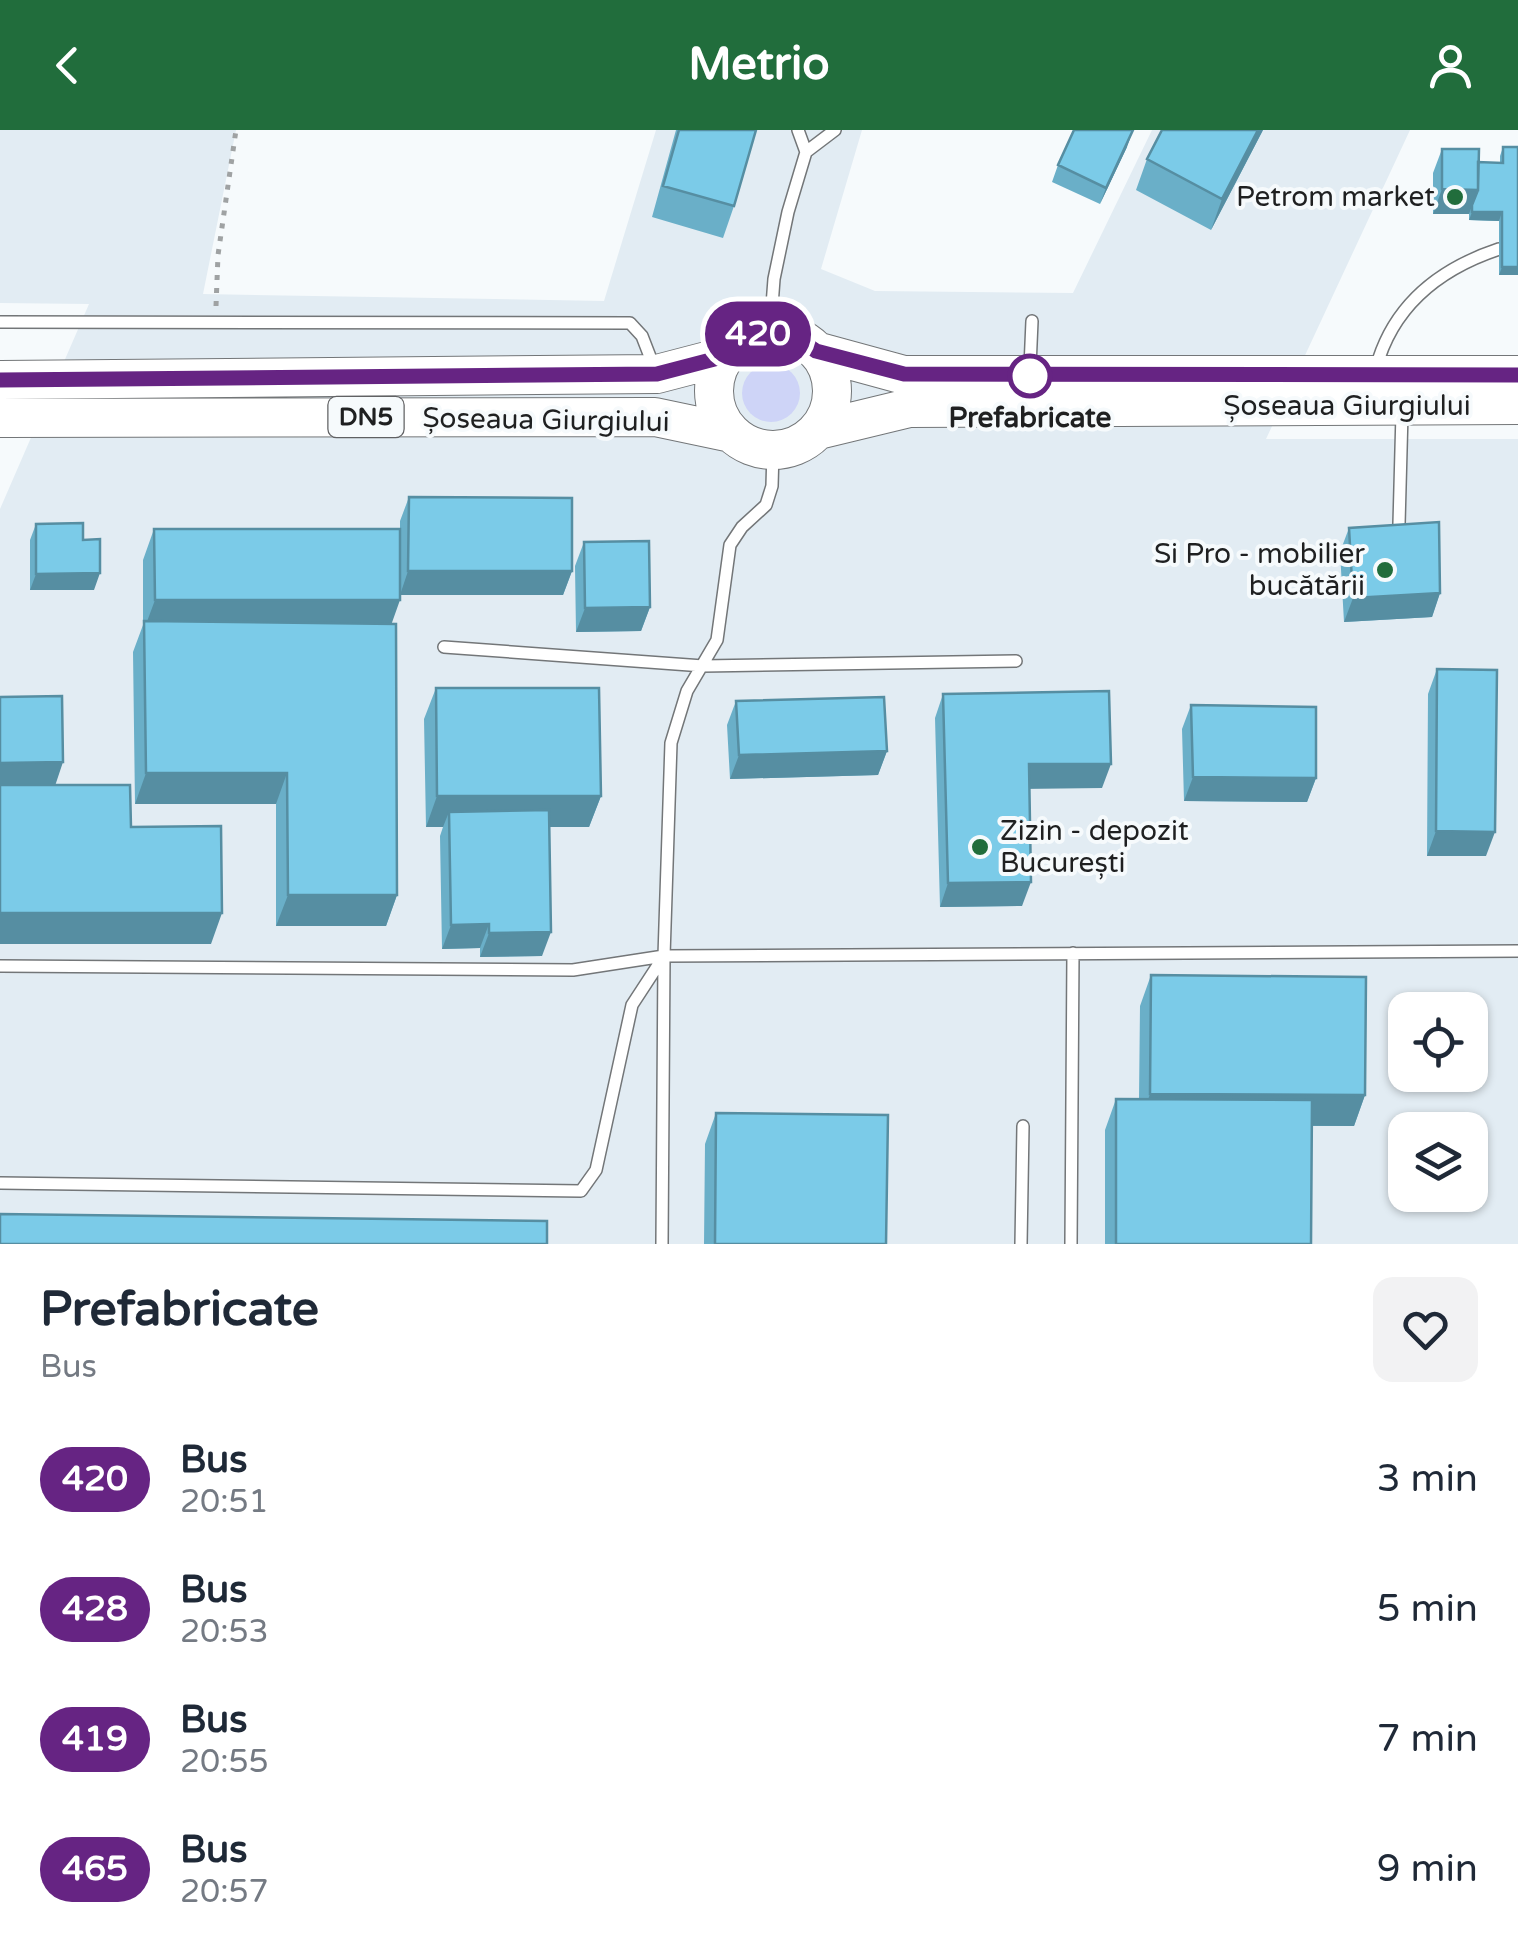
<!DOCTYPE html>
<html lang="en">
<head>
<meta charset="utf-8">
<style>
  :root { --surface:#fff; --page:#f2f2f3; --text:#1f2937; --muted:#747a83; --accent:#216d3c }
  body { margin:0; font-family:"Varela Round",sans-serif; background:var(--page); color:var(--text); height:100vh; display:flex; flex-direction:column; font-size:38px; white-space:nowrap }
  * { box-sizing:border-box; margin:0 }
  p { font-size:32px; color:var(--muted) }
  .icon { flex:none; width:55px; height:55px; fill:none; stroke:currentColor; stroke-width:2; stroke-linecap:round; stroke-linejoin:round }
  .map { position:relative; height:1114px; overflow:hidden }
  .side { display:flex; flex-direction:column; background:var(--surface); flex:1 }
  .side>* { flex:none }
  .badge { padding:0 20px; border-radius:32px; font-size:35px; line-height:65px }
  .fabs { position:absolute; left:1388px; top:862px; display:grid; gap:20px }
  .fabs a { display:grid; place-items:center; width:100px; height:100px; border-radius:20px; background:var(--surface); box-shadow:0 2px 8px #0004; font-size:50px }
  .map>.badge { position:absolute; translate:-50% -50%; box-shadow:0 0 0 5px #fff }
  .round { display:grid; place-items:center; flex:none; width:105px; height:105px; border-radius:20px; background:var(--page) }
  .summary { display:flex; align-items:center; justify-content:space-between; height:170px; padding:0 40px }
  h1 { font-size:48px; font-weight:700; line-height:75px }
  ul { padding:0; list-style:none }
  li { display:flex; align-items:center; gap:30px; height:130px; padding:0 40px }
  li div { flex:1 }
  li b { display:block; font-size:38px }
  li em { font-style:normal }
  li .badge { min-width:110px; font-weight:700; text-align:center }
  header { display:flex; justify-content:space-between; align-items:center; height:130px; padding:0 40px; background:var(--accent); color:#fff; font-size:45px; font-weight:700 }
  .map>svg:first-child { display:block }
  .built { fill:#e2ecf3; fill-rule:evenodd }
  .green { fill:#ced4f7 }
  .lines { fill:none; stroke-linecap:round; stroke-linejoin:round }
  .service-casing { stroke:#737678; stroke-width:14 }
  .trunk-casing { stroke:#737678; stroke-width:40 }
  .path { stroke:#9fa2a3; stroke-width:5; stroke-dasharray:5 8; stroke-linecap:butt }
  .service { stroke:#fff; stroke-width:11 }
  .trunk { stroke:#fff; stroke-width:38 }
  .wall { fill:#6aafc8 }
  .shaded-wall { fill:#568ea2 }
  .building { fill:#7bcbe8; stroke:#568ea2; stroke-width:2.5 }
  .line-casing { stroke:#fff; stroke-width:22 }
  .line { stroke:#662483; stroke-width:15 }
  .poi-dot { fill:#216d3c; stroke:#f6fafc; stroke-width:4 }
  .stop-dot { fill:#fff; stroke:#662483; stroke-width:5 }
  .labels { text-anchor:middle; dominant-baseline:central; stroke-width:8; stroke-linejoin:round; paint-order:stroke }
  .shield { fill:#f6fafc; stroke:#606163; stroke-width:2.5 }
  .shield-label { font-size:25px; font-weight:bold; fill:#1f2021 }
  .poi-label { font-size:28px; fill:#1f2021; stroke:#f6fafc; text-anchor:end }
  .street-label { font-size:28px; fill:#1f2021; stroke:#f6fafc }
  .stop-label { font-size:28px; font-weight:bold; fill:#1f2021; stroke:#f6fafc }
</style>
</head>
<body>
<header><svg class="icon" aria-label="back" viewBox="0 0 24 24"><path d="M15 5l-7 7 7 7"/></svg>Metrio<svg class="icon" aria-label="person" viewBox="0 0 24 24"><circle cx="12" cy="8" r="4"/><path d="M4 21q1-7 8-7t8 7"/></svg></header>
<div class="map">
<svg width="1518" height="1114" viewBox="0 0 1518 1114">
  <rect width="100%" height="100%" fill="#f6fafc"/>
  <!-- built -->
  <path class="built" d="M0,0H236L203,164L604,171L656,0H862L821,139L875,161L1073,163L1152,0H1410L1266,309H1518V1114H0V379L89,174L0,173ZM1405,880H1470V945H1405ZM1405,1000H1470V1065H1405Z"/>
  <!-- green -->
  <path class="green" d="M742 263a29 29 0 1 1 58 0a29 29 0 1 1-58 0Z"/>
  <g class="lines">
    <defs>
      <path id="service" d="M806,22L835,0
        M0,192L630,193L642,206L654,237
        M770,202L774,149L788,82L806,22L798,0
        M1030,237L1032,191
        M1376,238C1393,175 1439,139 1499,119
        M1399,394L1402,283
        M444,517L703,536L1016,531
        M0,836L573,840L664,826L1518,821
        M0,1053L581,1061L596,1040L632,875L664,826
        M662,1114L664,826L671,613L687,561L717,510L730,415L742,397L766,375L772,356L773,321
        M1021,1114L1023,996
        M1071,1114L1073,823"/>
      <path id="trunk" d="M714 261a59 59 0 1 1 118 0a59 59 0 1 1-118 0Z
        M816,221L904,245H1518
        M0,250L657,244L726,226
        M0,288L655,287L731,303
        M818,300L909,278L1518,275"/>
    </defs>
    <!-- service casing -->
    <use href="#service" class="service-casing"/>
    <!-- trunk casing -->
    <use href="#trunk" class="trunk-casing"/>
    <!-- path -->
    <path class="path" d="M216,176L218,125L236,0"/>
    <!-- service -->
    <use href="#service" class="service"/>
    <!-- trunk -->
    <use href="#trunk" class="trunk"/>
  </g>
  <!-- wall -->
  <path class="wall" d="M676,0H756L734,76L723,108L652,87Z
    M1263,0L1211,100L1136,60L1147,29Z
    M1127,17L1100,74L1052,52L1058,35Z
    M1503,17H1518V145H1499V91L1469,90V83L1433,84V43L1442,19L1478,32L1500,33V26Z
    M409,367L572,441L563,465H400L391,494L397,765L386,796H276V674H135L133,522L143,495V430L154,399H400V391Z
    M36,394L83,410L94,460H30V410Z
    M1349,398L1440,463L1432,487L1344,492L1340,422Z
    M584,412L650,477L641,501L576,502L575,436Z
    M1437,539L1486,726H1427L1428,564Z
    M436,558L601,666L589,697H549L542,826L480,827V818L442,819L440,706L443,697H426L424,589Z
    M943,564L1102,658H1030L1022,776L940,777L935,588Z
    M736,571L887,621L878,645L730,649L727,595Z
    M1191,575L1316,648L1307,672L1184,671L1182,599Z
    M1151,845L1365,965L1354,996H1311V1114H1105V1000L1116,969H1139L1140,876Z
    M716,983L886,1114H704L705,1014Z"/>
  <!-- shaded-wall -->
  <path class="shaded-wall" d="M1133,0L1127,17L1100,74L1106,58Z
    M1258,0H1263L1211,100L1222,69Z
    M1442,59L1478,60L1469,84H1433Z
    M1472,82H1502L1499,91L1469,90Z
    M1502,137H1518V145H1499Z
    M408,441H572L563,465H400Z
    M100,443L94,460H30L36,444Z
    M1440,463L1432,487L1344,492L1353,468Z
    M155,470H400L389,501L145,497Z
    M650,477L641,501L576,502L585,478Z
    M887,621L878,645L730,649L739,625Z
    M63,632L55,656L0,657V633Z
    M1029,634H1111L1102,658L1020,659Z
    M146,643H287L276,674H135Z
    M1193,647L1316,648L1307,672L1184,671Z
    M437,666H601L589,697H449V682L443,697H426Z
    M1436,701L1495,702L1486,726H1427Z
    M1031,752L1022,776L940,777L948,753Z
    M288,765H397L386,796H276Z
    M0,783H222L211,814H0Z
    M489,794L480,818L442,819L451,795Z
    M551,802L542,826L480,827L489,803Z
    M1150,964L1365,965L1354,996L1139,995Z"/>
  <!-- building -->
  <path class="building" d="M679,0H756L734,76L663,56Z
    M1074,0H1133L1106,58L1058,35Z
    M1162,0H1258L1222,69L1147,29Z
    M1503,17H1518V137H1502V82H1472V75L1478,60V32L1503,33Z
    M1442,19H1479L1478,60L1442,59Z
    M409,367L572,368V441H408Z
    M1439,392L1440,463L1353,468L1349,398Z
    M83,393V410L100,409V443L36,444V394Z
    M154,399H400V470H155Z
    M649,411L650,477L585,478L584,412Z
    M144,491L396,494L397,765H288L287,643H146Z
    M1437,539L1497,540L1495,702L1436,701Z
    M436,558H599L601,666H437Z
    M1109,561L1111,634H1029L1031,752L948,753L943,564Z
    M62,566L63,632L0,633V567Z
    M884,567L887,621L739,625L736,571Z
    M1191,575L1316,577V648L1193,647Z
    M0,655H130L131,697L221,696L222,783H0Z
    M549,680L551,802L489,803V794L451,795L449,682Z
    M1151,845L1366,847L1365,965L1150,964Z
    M1116,969L1312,970L1311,1114H1116Z
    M716,983L888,985L886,1114H715Z
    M0,1084L547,1091V1114H0Z"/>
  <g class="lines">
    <defs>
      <path id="line" d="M0,250L657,244L726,226L754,205L778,202L797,208L816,221L904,244L1518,245"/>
    </defs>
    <!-- line casing -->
    <use href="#line" class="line-casing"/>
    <!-- line -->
    <use href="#line" class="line"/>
  </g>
  <!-- markers -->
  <g class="poi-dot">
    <circle cx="1455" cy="67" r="10"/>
    <circle cx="1385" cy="440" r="10"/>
    <circle cx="980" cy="717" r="10"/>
  </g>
  <circle class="stop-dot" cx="1030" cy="246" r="20"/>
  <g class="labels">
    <!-- shield labels -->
    <rect class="shield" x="328.5" y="267" width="75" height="40" rx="8"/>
    <g class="shield-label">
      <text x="366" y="287">DN5</text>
    </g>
    <!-- poi labels -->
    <g class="poi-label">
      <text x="1435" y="67">Petrom market</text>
      <text x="1365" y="424">Si Pro - mobilier<tspan x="1365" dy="32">bucătării</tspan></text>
      <text x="1000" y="701" text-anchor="start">Zizin - depozit<tspan x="1000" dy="32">București</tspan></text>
    </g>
    <!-- street labels -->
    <g class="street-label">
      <text x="1347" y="276">Șoseaua Giurgiului</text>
      <text transform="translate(546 290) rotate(1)">Șoseaua Giurgiului</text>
    </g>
    <!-- stop labels -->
    <g class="stop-label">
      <text x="1030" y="288">Prefabricate</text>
    </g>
  </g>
</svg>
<div class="fabs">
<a><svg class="icon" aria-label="locate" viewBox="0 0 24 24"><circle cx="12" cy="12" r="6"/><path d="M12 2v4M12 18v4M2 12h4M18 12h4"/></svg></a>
<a><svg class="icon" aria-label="layers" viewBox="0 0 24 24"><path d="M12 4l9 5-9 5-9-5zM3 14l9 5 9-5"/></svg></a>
</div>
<b class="badge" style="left:758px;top:204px;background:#662483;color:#fff">420</b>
</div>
<section class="side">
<div class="summary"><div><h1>Prefabricate</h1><p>Bus</p></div><a class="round"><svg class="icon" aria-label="heart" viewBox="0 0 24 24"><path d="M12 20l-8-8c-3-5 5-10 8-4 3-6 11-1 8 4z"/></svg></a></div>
<ul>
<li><span class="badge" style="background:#662483;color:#fff">420</span><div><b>Bus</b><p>20:51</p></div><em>3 min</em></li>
<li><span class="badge" style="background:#662483;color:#fff">428</span><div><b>Bus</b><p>20:53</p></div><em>5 min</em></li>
<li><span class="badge" style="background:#662483;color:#fff">419</span><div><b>Bus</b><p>20:55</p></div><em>7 min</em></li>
<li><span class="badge" style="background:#662483;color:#fff">465</span><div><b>Bus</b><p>20:57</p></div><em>9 min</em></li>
</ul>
</section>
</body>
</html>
